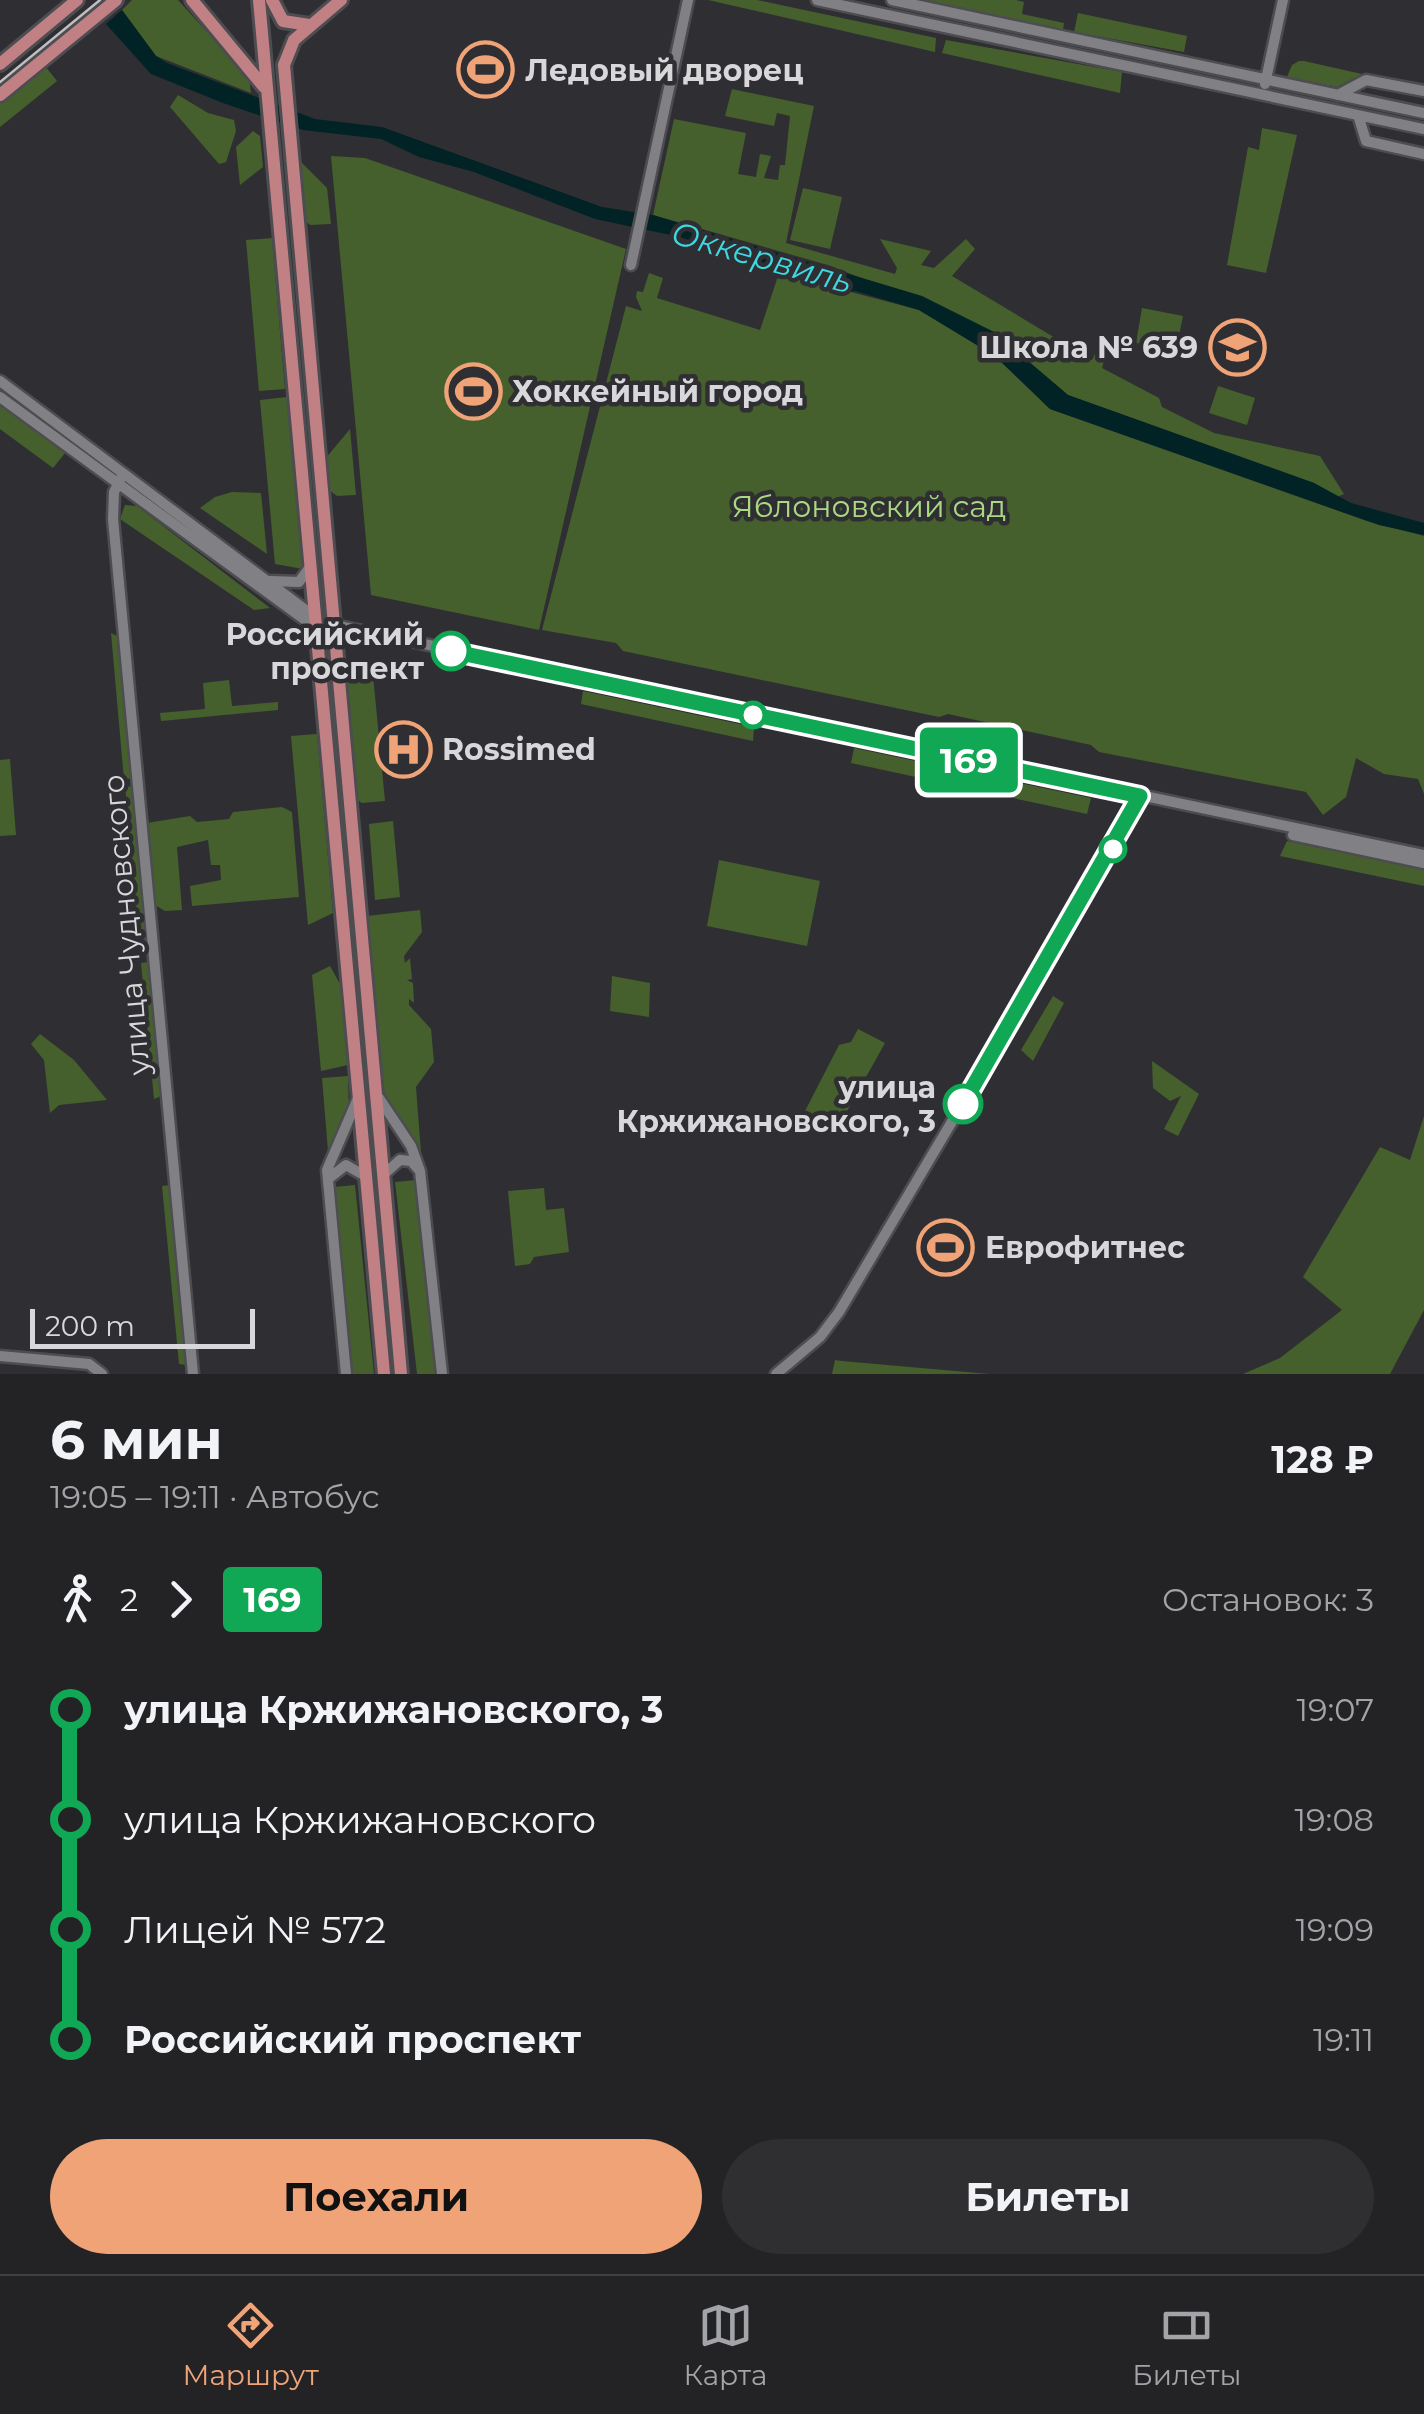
<!DOCTYPE html>
<html lang="ru">
<head>
<meta charset="utf-8">
<style>
  :root { --surface:#232326; --page:#2f2f32; --text:#f1f3f6; --muted:#a3a4a7; --line:#404043; --accent:#efa377 }
  body { margin:0; font-family:Montserrat,sans-serif; background:var(--page); color:var(--text); height:100vh; display:flex; flex-direction:column; font-size:38px; white-space:nowrap }
  * { box-sizing:border-box; margin:0 }
  p { font-size:32px; color:var(--muted) }
  .icon { flex:none; width:55px; height:55px; fill:none; stroke:currentColor; stroke-width:2; stroke-linecap:round; stroke-linejoin:round }
  .map { position:relative; height:1374px; overflow:hidden }
  .sheet { display:flex; flex-direction:column; background:var(--surface); flex:1 }
  .sheet>* { flex:none }
  .badge { padding:0 20px; border-radius:8px; font-size:35px; line-height:65px }
  .scale { position:absolute; left:30px; bottom:25px; width:225px; box-sizing:border-box; padding-left:10px; border:5px solid #d8d8db; border-top:0; font-size:28px; line-height:35px; white-space:nowrap; color:#d8d8db; -webkit-text-stroke:8px #2f2f33; paint-order:stroke }
  .map>.badge { position:absolute; translate:-50% -50%; box-shadow:0 0 0 5px #fff }
  .legs { display:flex; align-items:center; gap:15px; height:110px; padding:0 50px; font-size:32px }
  .legs p { margin-inline-start:auto }
  .headline { display:flex; align-items:center; justify-content:space-between; height:170px; padding:0 50px }
  h1 { font-size:55px; font-weight:700; line-height:75px }
  .button { display:flex; gap:20px; margin-top:auto; padding:20px 50px }
  .button a { flex:1; height:115px; border-radius:60px; background:var(--accent); color:#111; font-size:40px; font-weight:700; line-height:115px; text-align:center }
  .button a+a { background:var(--page); color:var(--text) }
  ul { padding:0 50px; list-style:none }
  li { display:flex; align-items:center; gap:35px; height:110px; font-size:38px }
  li i { display:grid; place-items:center; width:15px; height:100%; margin:0 12px; background:currentColor }
  li i::after { content:''; width:25px; height:25px; margin:-12px; border:8px solid; border-radius:50%; background:var(--surface) }
  li p { margin-inline-start:auto }
  li:first-child i { background:linear-gradient(#0000 50%,currentColor 0) }
  li:last-child i { background:linear-gradient(currentColor 50%,#0000 0) }
  .dock { display:flex; justify-content:space-around; align-items:center; height:140px; border-top:2px solid var(--line); background:var(--surface); font-size:28px; color:var(--muted) }
  .dock a { display:grid; justify-items:center; gap:5px }
  .dock .on { color:var(--accent) }
  .map>svg:first-child { display:block }
  .green { fill:#45602c }
  .water { fill:#012325 }
  .lines { fill:none; stroke-linecap:round; stroke-linejoin:round }
  .minor-casing { stroke:#4d4d51; stroke-width:15 }
  .major-casing { stroke:#4d4d51; stroke-width:18 }
  .minor { stroke:#818085; stroke-width:10 }
  .major { stroke:#c18184; stroke-width:12 }
  .tram { stroke:#c0c0c3; stroke-width:2.5 }
  .line-1-casing { stroke:#fff; stroke-width:22 }
  .line-1 { stroke:#10a855; stroke-width:15 }
  .stop-1-dot { fill:#fff; stroke:#10a855; stroke-width:5 }
  .labels { text-anchor:middle; dominant-baseline:central; stroke-width:9; stroke-linejoin:round; paint-order:stroke }
  .poi-label { font-size:30px; font-weight:bold; fill:#d8d8db; stroke:#2f2f33; text-anchor:start }
  .park-label { font-size:30px; fill:#aad982; stroke:#2f2f33 }
  .stop-label { font-size:30px; font-weight:bold; fill:#d8d8db; stroke:#2f2f33; text-anchor:end }
  .street-label { font-size:30px; fill:#d8d8db; stroke:#2f2f33 }
  .water-label { font-size:32px; font-style:italic; fill:#3dd9e2; stroke:#2f2f33 }
</style>
</head>
<body>
<div class="map">
<svg width="1424" height="1374" viewBox="0 0 1424 1374">
  <rect width="100%" height="100%" fill="#2f2f33"/>
  <!-- green -->
  <path class="green" d="M132,0H178L249,78L251,93L156,56L122,10Z
    M708,0H757L936,38L935,52Z
    M923,0H1016L1024,2L1022,14L1064,23L1063,30Z
    M1078,13L1187,36L1184,52L1074,32Z
    M946,40L1122,72L1120,93L942,53Z
    M1299,61H1304L1362,74L1337,87L1287,77L1292,65Z
    M45,66L57,81L0,127V103Z
    M732,89L814,106L786,243L895,274L897,268L880,239L931,251L921,265L934,268L966,239L975,249L952,276L1092,360L1099,346L1107,350L1102,368L1159,398L1162,407L1214,433L1320,456L1344,494L1337,497L1314,483L1068,395L994,332L831,266L653,215L674,119L746,133L738,174L756,177L760,154L771,156L764,178L778,180L780,165H785L790,116L777,113L774,126L725,116Z
    M178,95L208,113L234,120L236,131L226,162L219,164L170,107Z
    M1262,128L1297,135L1266,273L1227,265L1248,147L1259,150Z
    M253,131L260,136L263,167L240,185L236,147Z
    M331,156L365,158L626,249L539,630L371,595Z
    M297,158L327,188L331,224L310,225L304,220Z
    M803,188L842,197L830,249L790,240Z
    M272,238L285,389L259,391L246,240Z
    M649,273L663,278L657,298L760,330L779,273L919,310L995,356L1050,409L1367,521L1424,536V794L1418,779L1384,774L1356,758L1346,797L1323,815L1306,792L1099,752L1091,745L948,714L939,717L623,651L616,643L542,630L626,306L642,311L636,297L637,291L643,292Z
    M1142,308L1183,316L1176,350L1136,343Z
    M1218,386L1255,398L1247,425L1209,413Z
    M287,397L304,560L303,569L275,564L260,400Z
    M0,405L65,453L53,468L0,429Z
    M350,429L356,495L337,496L328,489L325,459Z
    M232,492L261,493L267,554L200,508L215,497Z
    M125,505L137,506L270,608L254,610L120,519Z
    M111,633L119,637L132,778L124,780Z
    M353,662L366,666L373,675L385,801L362,803L356,799L345,674Z
    M229,680L232,706L278,702V710L161,721L160,713L205,709L203,683Z
    M583,691L754,727L753,741L581,704Z
    M317,734L333,913L308,925L291,736Z
    M854,748L1091,798L1087,814L851,763Z
    M10,759L16,835L0,836V760Z
    M125,785L132,787L148,956H140Z
    M282,807L292,812L299,897L192,906L190,886L221,880L220,865H211L208,840L177,847L182,910L165,911L155,905L147,823L190,816L197,822L229,819L233,812Z
    M393,821L400,897L375,900L369,824Z
    M1287,841L1424,870V886L1280,856Z
    M719,860L820,881L807,946L707,926Z
    M420,910L422,932L404,956L405,963L410,958L412,979L407,980L413,983L414,1003L409,999V1005L431,1029L434,1062L416,1087L421,1153L383,1093L367,916Z
    M149,962L161,1096L154,1099L141,963Z
    M330,966L340,984L348,1065L321,1071L312,975Z
    M612,976L650,983L649,1017L610,1011Z
    M1053,996L1064,1003L1033,1061L1021,1050Z
    M858,1029L885,1043L837,1129L805,1111L839,1045L851,1042Z
    M40,1034L74,1060L107,1100L59,1105L50,1113L44,1060L31,1044Z
    M1152,1061L1199,1094L1178,1136L1164,1129L1181,1096L1170,1101L1153,1088Z
    M348,1076L349,1111L328,1151L322,1078Z
    M1424,1116V1310L1390,1374H1243L1280,1358L1342,1310L1303,1277L1380,1147L1410,1160Z
    M416,1180L436,1374H417L395,1182Z
    M170,1185L186,1365L179,1364L162,1186Z
    M355,1185L374,1374H352L334,1187Z
    M544,1188L546,1210L564,1208L569,1252L534,1257L530,1264L515,1266L508,1191Z
    M835,1360L842,1361L989,1374H832Z"/>
  <!-- water -->
  <path class="water" d="M122,10L156,56L167,63L315,119L382,127L602,207L653,215L922,296L994,332L1068,395L1314,483L1351,503L1424,523V535L1379,525L1050,409L995,356L919,310L855,291L844,293L680,237L595,219L474,172L419,157L381,139L303,130L223,103L151,74L106,24Z"/>
  <g class="lines">
    <defs>
      <path id="minor" d="M817,0L1424,129
        M892,0L1424,113
        M1265,84L1283,0
        M1338,95L1366,80L1424,91
        M1358,115L1366,141L1424,154
        M631,265L688,0
        M0,381L315,617
        M0,397L316,628
        M123,474L114,492L113,519L193,1374
        M271,581L299,582L310,567
        M334,625L1424,855
        M1293,835L1424,863
        M379,1098L411,1146L420,1171L442,1374
        M383,1175L400,1160L411,1161L419,1170
        M328,1179L346,1165L365,1176
        M0,1356L89,1364L102,1374
        M346,1374L327,1170L358,1098
        M776,1374L820,1337L839,1312L1100,872L1139,796"/>
      <path id="major" d="M192,0L264,87
        M259,0L384,1374
        M272,0L283,21L309,25
        M341,0L294,40L284,65L401,1374
        M0,64L77,0
        M0,95L116,0"/>
    </defs>
    <!-- minor casing -->
    <use href="#minor" class="minor-casing"/>
    <!-- major casing -->
    <use href="#major" class="major-casing"/>
    <!-- minor -->
    <use href="#minor" class="minor"/>
    <!-- major -->
    <use href="#major" class="major"/>
    <!-- tram -->
    <path class="tram" d="M0,82L100,0"/>
  </g>
  <g class="lines">
    <defs>
      <path id="line-1" d="M451,651L1140,796L963,1104"/>
    </defs>
    <!-- line-1 casing -->
    <use href="#line-1" class="line-1-casing"/>
    <!-- line-1 -->
    <use href="#line-1" class="line-1"/>
  </g>
  <!-- icons -->
  <defs>
    <symbol id="stadium-ring" viewBox="-11 -11 22 22"><circle r="9.5" fill="#2f2f33" stroke="#efa377" stroke-width="1.5"/><path d="M0-5a6.5 5 0 1 0 0 10a6.5 5 0 1 0 0-10ZM-3.5-1.8h7v3.6h-7Z" fill="#efa377"/></symbol>
    <symbol id="school-ring" viewBox="-11 -11 22 22"><circle r="9.5" fill="#2f2f33" stroke="#efa377" stroke-width="1.5"/><path d="M0-5L7-2L0 1L-7-2ZM-4 1L0 2.5L4 1V4Q0 6-4 4Z" fill="#efa377"/></symbol>
    <symbol id="hospital-ring" viewBox="-11 -11 22 22"><circle r="9.5" fill="#2f2f33" stroke="#efa377" stroke-width="1.5"/><path d="M-5-5h3v3.5h4V-5h3V5h-3V1.5h-4V5h-3Z" fill="#efa377"/></symbol>
  </defs>
  <g fill-rule="evenodd">
    <use href="#stadium-ring" x="454" y="38" width="63" height="63"/>
    <use href="#school-ring" x="1206" y="316" width="63" height="63"/>
    <use href="#stadium-ring" x="442" y="360" width="63" height="63"/>
    <use href="#hospital-ring" x="372" y="718" width="63" height="63"/>
    <use href="#stadium-ring" x="914" y="1216" width="63" height="63"/>
  </g>
  <!-- markers -->
  <g class="stop-1-dot">
    <circle cx="451" cy="651" r="18"/>
    <circle cx="753" cy="715" r="12"/>
    <circle cx="1113" cy="849" r="12"/>
    <circle cx="963" cy="1104" r="18"/>
  </g>
  <g class="labels">
    <!-- poi labels -->
    <g class="poi-label">
      <text x="525" y="70">Ледовый дворец</text>
      <text x="1198" y="347" text-anchor="end">Школа № 639</text>
      <text x="512" y="391">Хоккейный город</text>
      <text x="442" y="749">Rossimed</text>
      <text x="985" y="1247">Еврофитнес</text>
    </g>
    <!-- park labels -->
    <g class="park-label">
      <text x="869" y="506">Яблоновский сад</text>
    </g>
    <!-- stop labels -->
    <g class="stop-label">
      <text x="424" y="634">Российский<tspan x="424" dy="34">проспект</tspan></text>
      <text x="936" y="1087">улица<tspan x="936" dy="34">Кржижановского, 3</tspan></text>
    </g>
    <!-- street labels -->
    <g class="street-label">
      <text transform="translate(126 925) rotate(-95)">улица Чудновского</text>
    </g>
    <!-- water labels -->
    <g class="water-label">
      <text transform="translate(762 257) rotate(16)">Оккервиль</text>
    </g>
  </g>
</svg>
<div class="scale">200 m</div>
<b class="badge" style="left:969px;top:760px;background:#10a855;color:#fff">169</b>
</div>
<section class="sheet">
<div class="headline"><div><h1>6 мин</h1><p>19:05 – 19:11 · Автобус</p></div><b>128 ₽</b></div>
<div class="legs"><svg class="icon" aria-label="walk" viewBox="0 0 24 24"><circle cx="13" cy="4" r="2"/><path d="M13 8l-2 6 4 7M11 14l-3 7M7 12l3-4h3l4 4"/></svg>2<svg class="icon" aria-label="forward" viewBox="0 0 24 24"><path d="M9 5l7 7-7 7"/></svg><b class="badge" style="background:#10a855;color:#fff">169</b><p>Остановок: 3</p></div>
<ul>
<li><i style="color:#10a855"></i><b>улица Кржижановского, 3</b><p>19:07</p></li>
<li><i style="color:#10a855"></i><span>улица Кржижановского</span><p>19:08</p></li>
<li><i style="color:#10a855"></i><span>Лицей № 572</span><p>19:09</p></li>
<li><i style="color:#10a855"></i><b>Российский проспект</b><p>19:11</p></li>
</ul>
<div class="button"><a>Поехали</a><a>Билеты</a></div>
</section>
<nav class="dock">
<a class="on"><svg class="icon" aria-label="directions" viewBox="0 0 24 24"><path d="M12 3l9 9-9 9-9-9zM9 14v-3h6M13 9l2 2-2 2"/></svg>Маршрут</a>
<a><svg class="icon" aria-label="map" viewBox="0 0 24 24"><path d="M3 6l6-2 6 2 6-2v14l-6 2-6-2-6 2zM9 4v14M15 6v14"/></svg>Карта</a>
<a><svg class="icon" aria-label="tickets" viewBox="0 0 24 24"><path d="M3 7h18v10H3zM15 7v10"/></svg>Билеты</a>
</nav>
</body>
</html>
